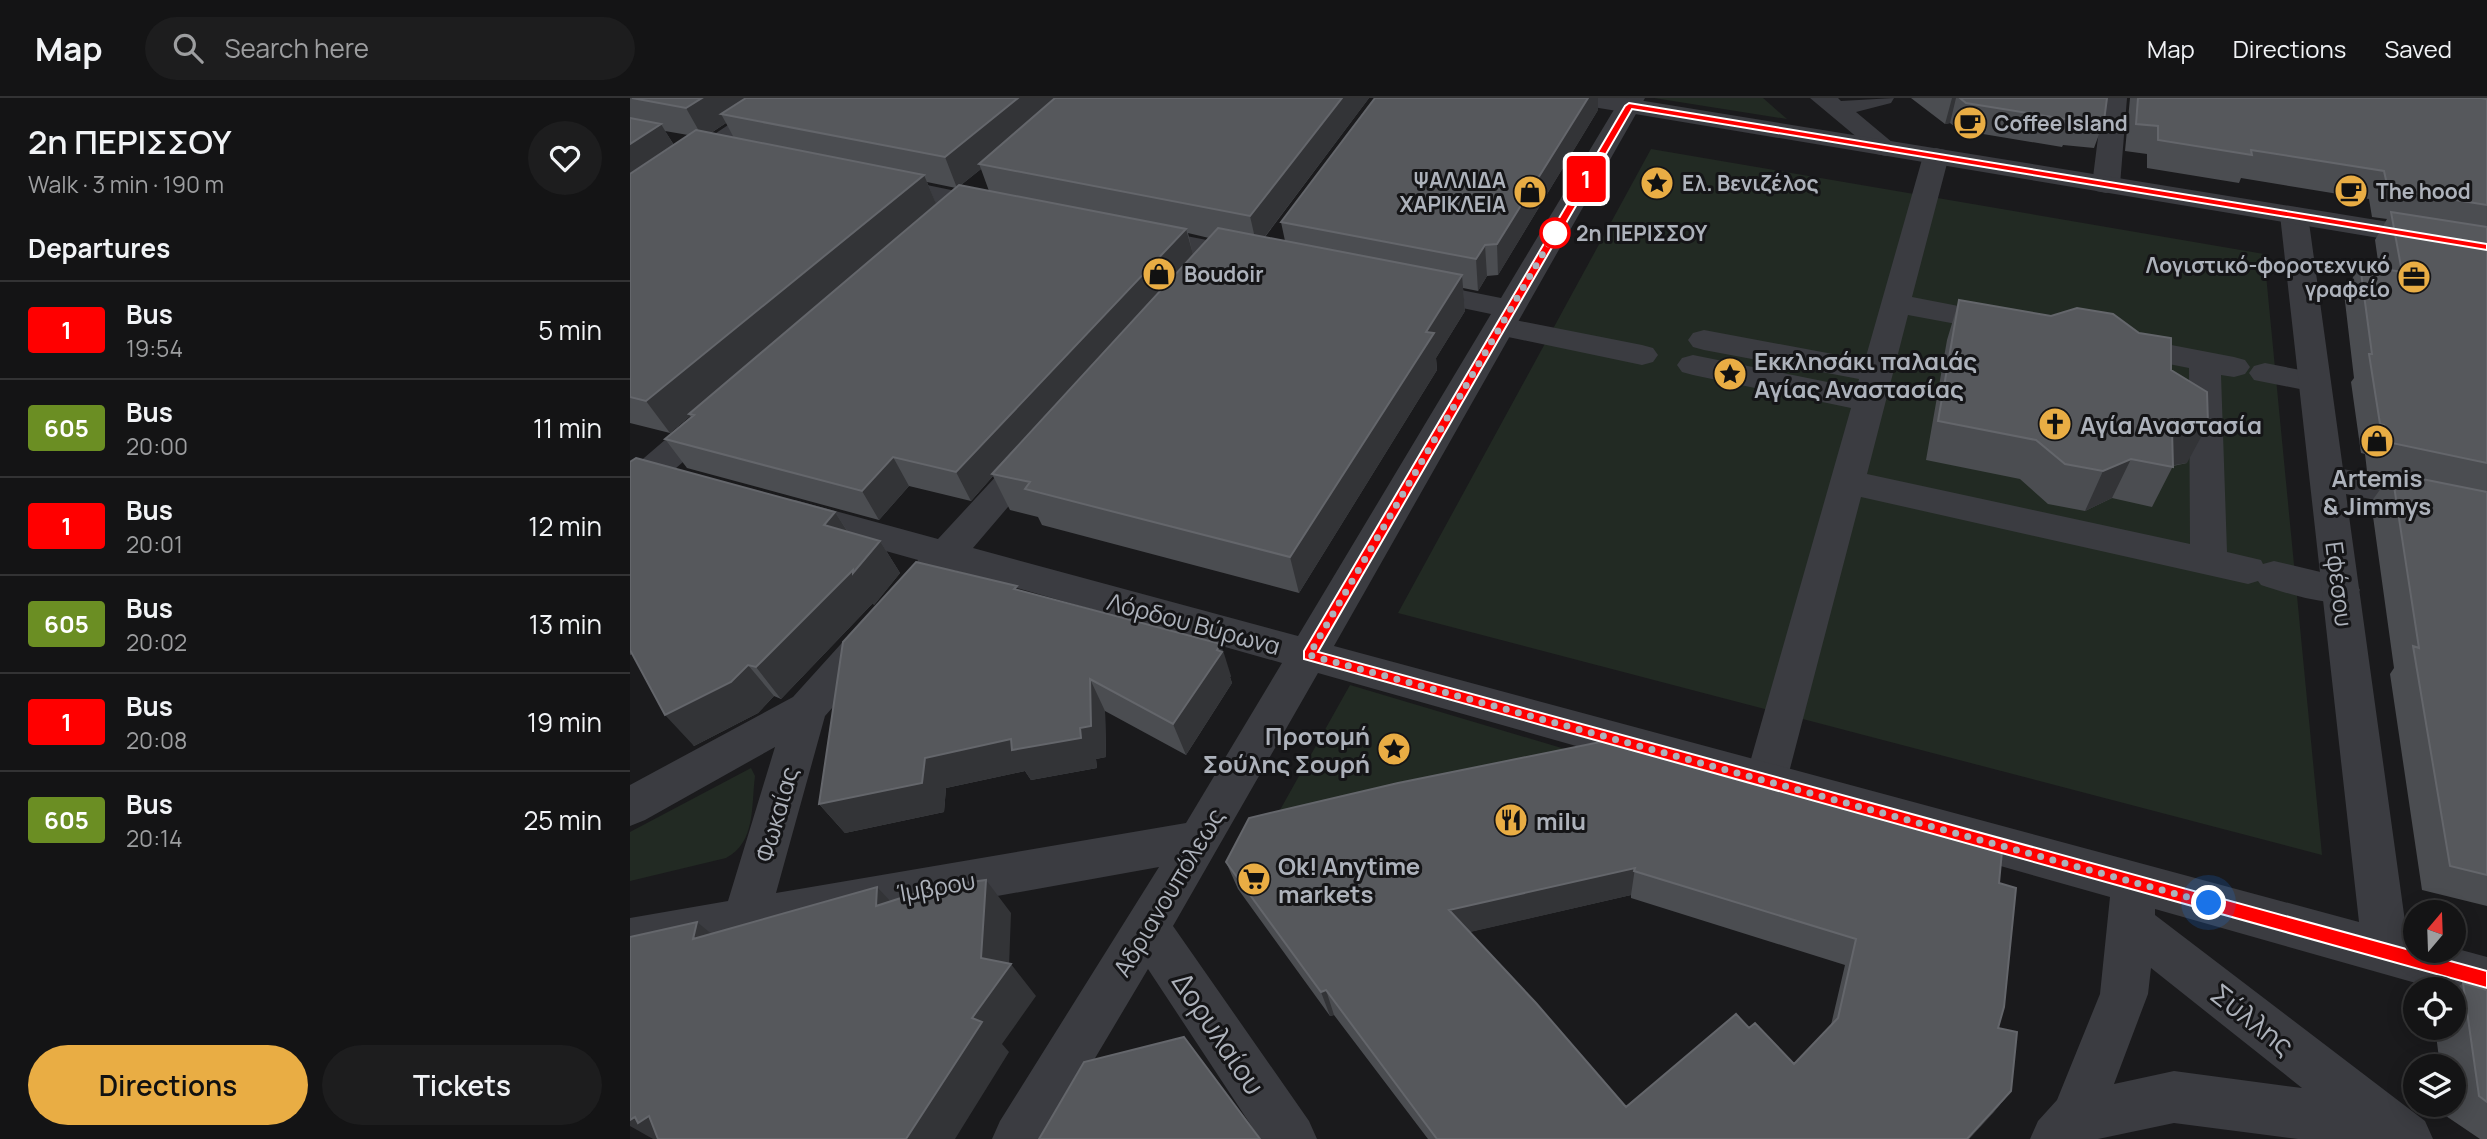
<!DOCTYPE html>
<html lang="en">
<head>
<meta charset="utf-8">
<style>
  :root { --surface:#141415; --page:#1d1d1e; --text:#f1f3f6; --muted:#9d9ea0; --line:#333334; --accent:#e9ad44 }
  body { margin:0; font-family:Manrope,sans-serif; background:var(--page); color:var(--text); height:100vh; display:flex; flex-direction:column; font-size:26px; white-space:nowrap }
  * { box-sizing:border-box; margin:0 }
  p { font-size:23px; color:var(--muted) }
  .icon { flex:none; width:38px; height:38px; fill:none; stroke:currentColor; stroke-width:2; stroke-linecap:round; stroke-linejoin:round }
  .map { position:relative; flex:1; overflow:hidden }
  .sheet { display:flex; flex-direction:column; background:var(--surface); width:630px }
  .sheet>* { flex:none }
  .badge { padding:0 14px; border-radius:5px; font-size:24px; line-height:46px }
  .needle { width:46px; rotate:19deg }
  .buttons { position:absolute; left:1773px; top:802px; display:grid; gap:14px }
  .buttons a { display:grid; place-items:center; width:63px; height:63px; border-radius:50%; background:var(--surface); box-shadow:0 4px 18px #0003,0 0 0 2px var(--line); font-size:35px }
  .you { position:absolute; width:35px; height:35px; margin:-18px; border:5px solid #fff; border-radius:50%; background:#1a73e8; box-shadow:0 0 0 10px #1a73e833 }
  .map>.badge { position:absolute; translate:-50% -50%; box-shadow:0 0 0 4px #fff }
  h2 { padding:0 28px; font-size:26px; line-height:63px }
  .round { display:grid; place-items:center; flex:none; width:74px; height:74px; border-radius:37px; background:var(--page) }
  .head { display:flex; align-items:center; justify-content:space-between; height:119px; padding:0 28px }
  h1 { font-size:33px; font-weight:600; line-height:52px }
  .primary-button { display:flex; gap:14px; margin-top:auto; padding:14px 28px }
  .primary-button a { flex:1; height:80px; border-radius:42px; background:var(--accent); color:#111; font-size:28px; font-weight:600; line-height:80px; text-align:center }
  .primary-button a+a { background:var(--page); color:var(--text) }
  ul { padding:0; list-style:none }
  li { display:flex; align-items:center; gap:21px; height:98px; padding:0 28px; border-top:2px solid var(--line) }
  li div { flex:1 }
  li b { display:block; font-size:26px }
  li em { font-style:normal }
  li .badge { min-width:77px; font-weight:700; text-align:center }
  header { display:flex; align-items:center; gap:42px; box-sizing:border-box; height:98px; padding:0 35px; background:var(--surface); border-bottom:2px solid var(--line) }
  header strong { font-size:33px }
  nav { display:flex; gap:38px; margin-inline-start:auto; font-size:24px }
  .search { width:490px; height:63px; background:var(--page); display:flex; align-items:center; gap:18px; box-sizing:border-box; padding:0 24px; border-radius:38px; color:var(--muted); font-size:26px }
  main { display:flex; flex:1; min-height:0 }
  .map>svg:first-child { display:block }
  .green { fill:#222a23 }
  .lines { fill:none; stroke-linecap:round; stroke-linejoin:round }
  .pedestrian { fill:#3b3c41; fill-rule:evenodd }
  .minor { fill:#3b3c41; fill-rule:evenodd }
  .tertiary { fill:#3b3c41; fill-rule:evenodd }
  .wall { fill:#4b4d51; fill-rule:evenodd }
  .shaded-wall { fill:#333437 }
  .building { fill:#56585c; stroke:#64666b; stroke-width:2; fill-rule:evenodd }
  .line { fill:#f00; stroke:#fff; stroke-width:2 }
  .walk { stroke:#adb2bb; stroke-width:7; stroke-dasharray:0 12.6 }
  .stop-dot { fill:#fff; stroke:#f00; stroke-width:3.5 }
  .labels { text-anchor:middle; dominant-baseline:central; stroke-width:6; stroke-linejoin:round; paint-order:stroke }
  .far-poi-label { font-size:21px; font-weight:bold; fill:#adb2bb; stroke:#151517; text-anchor:start }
  .far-stop-label { font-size:21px; font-weight:bold; fill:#adb2bb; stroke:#151517; text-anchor:start }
  .poi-label { font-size:24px; font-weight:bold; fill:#adb2bb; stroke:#151517; text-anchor:start }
  .street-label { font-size:24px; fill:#adb2bb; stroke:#151517 }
  .near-street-label { font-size:28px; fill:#adb2bb; stroke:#151517 }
</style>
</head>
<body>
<header>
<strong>Map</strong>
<div class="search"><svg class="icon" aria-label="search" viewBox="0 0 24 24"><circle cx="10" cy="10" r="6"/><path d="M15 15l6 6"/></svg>Search here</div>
<nav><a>Map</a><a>Directions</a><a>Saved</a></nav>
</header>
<main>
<section class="sheet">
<div class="head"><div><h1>2η ΠΕΡΙΣΣΟΥ</h1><p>Walk · 3 min · 190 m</p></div><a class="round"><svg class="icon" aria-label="heart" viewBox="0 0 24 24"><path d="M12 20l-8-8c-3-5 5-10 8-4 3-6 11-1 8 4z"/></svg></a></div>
<h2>Departures</h2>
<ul>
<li><span class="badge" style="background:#f00;color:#fff">1</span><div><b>Bus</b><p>19:54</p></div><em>5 min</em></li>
<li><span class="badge" style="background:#6b8e23;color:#fff">605</span><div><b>Bus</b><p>20:00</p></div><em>11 min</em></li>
<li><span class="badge" style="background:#f00;color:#fff">1</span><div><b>Bus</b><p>20:01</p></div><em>12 min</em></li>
<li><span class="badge" style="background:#6b8e23;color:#fff">605</span><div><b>Bus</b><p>20:02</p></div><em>13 min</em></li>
<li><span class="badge" style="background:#f00;color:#fff">1</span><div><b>Bus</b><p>20:08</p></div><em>19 min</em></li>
<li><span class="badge" style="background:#6b8e23;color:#fff">605</span><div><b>Bus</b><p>20:14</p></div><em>25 min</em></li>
</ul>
<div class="primary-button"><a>Directions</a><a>Tickets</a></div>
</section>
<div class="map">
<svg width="1857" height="1041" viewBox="0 0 1857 1041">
  <rect width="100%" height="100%" fill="#1a1a1c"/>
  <!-- green -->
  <path class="green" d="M1024,0H1133L1157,21Z
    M1021,51L1634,156L1692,757L768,515Z
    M720,587L945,654L713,709L650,712Z
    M121,670L125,678C121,709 126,744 96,760L0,783V734Z"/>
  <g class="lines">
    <!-- pedestrian -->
    <path class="pedestrian" d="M1306,50L1315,52L1319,58L1282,199L1375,217L1386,219L1390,226L1386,233L1375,235L1278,217L1237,376L1560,446L1559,270L1478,254L1473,247L1478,240L1489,237L1604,259L1615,262L1620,269L1615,276L1604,279L1591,277L1597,454L1631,462L1633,466L1644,463L1724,482L1730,492L1724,502C1700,510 1656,495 1631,487L1628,483L1618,486L1231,399L1157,682L1151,695L1136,700L1121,695L1115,682L1221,310L1063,277L1052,274L1047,267L1052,260L1063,257L1227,290L1229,281L1074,252L1063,249L1058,242L1063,235L1074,232L1235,262L1293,58L1297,52Z
      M870,219L1012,247L1023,250L1028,257L1023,264L1012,267L859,235L855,228L859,221Z
      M1635,265L1696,277L1701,284L1696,291L1685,294L1624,282L1619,275L1624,268Z"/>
    <!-- minor -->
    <path class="minor" d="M139,0H168L165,5L10,110L0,112V92Z
      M991,0H1015L704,548L1729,824L1650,117L1654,111L1664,109L1674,111L1678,117L1713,371L1857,399V425L1716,396L1777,838L1785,840V852H1824V850L1857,859V905L1824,896V891H1807L1525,811V817L1795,1023L1803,1041H1668L1544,1025L1468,1041H1400L1408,1023L1427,1002L1470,896L1480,799L688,575L543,828L679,1023L687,1041H630L518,871L417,1041H362L370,1023L529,769L0,864V820L98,803L145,649L15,722L0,728V687L163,599L229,526L243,522L257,526L262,537L257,548L195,618L146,795L556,725L652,565L323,472C312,486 304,489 287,484L281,474L288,462L152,424L147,415L152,406L165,402L308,441L395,347L407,343L419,347L424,355L343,450L668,538L861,216L770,197L766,191L770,185L781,182L871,200ZM1521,870L1672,990L1544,973L1484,986L1518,896Z
      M1180,0H1208L1211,3L1264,0L1261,5L1226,14L1269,50L1265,56L1256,58L1247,56Z
      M1473,0H1497L1490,87L1486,93L1476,95L1466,93L1462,87Z
      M253,78L365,101L375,103L379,109L375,115L365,117L243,92L240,86L243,80Z
      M510,129L623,151L633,154L637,160L633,166L623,169L500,144L496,138L500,132Z
      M83,308L95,311L100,319L95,327L12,400L0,403V372L71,311Z"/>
    <!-- tertiary -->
    <path class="tertiary" d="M939,0H996L1857,140V158L951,7L942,5Z"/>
  </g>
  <!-- wall -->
  <path class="wall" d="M0,0H739L635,139L655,143L651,124L968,12L868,177L857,178L848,193L833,190L835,213L806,260L807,272L669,495L412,427L408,419L380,412L363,378L341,403L279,388L249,422L57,370L35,341L61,319L60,318L40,335L0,325ZM96,25L104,40L81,35ZM35,33L58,37L44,47ZM351,71L359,93L331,87ZM297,84L326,90L306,106ZM558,135L579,140L563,157Z
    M1281,0H1477L1474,23L1464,50L1433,47L1432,49L1329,32L1320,25L1315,26Z
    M1500,0H1857V808L1792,792L1760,576L1764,570L1741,404L1760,378L1737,373L1735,356L1731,355L1721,284L1724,280L1714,195L1730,167L1749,170L1745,142L1757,121L1742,119L1739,101L1611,80L1609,85L1517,70V56L1495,53Z
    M1329,202L1541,272L1557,365L1543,368L1522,409L1482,400L1455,413L1418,406L1390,381L1296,362L1317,242Z
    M0,364L205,414L218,434L250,443L270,475L244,507L243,505L151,601L144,598L128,615L64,648L2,556L0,557Z
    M389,493L601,578L600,579L602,585L556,657L475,613L476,659L466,661L467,670L401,682L395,673L316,690L314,714L215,735L189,706Z
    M1296,731L1369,785L1368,930L1381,993L1363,1015L1339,1041H798L704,917L700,918L608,791L596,764ZM1001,797V800L1215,867L1201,927L1164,966L1119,930L996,1009L839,834Z
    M1833,885L1857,892V1041H1850L1816,1018L1814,1006H1824V968H1810L1805,929H1824V892Z"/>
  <!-- shaded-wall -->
  <path class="shaded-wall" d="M72,0H134L91,16L96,25L73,40L56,10Z
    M388,0H434L349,66L351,71L327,90L315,59Z
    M712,0H739L627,149L620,118Z
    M958,0H968V12L868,177L867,146Z
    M1322,0H1326L1320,25L1315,26Z
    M31,26L49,56L0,89V46Z
    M294,77L307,108L59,316L60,318L40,335L16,303Z
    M556,131L564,160L362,376L363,378L341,403L326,374Z
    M855,147L857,178L848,193L846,161Z
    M832,177L835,213L806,260L807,272L669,495L660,459L796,234Z
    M1578,326L1557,365L1539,368L1542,332Z
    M263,359L279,388L249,422L232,393Z
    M1501,361L1482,400L1455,413L1473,373Z
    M205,414L226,447L194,427Z
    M250,443L270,475L244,507L243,505L151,601L126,569Z
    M591,546L601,578L600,579L602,585L556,657L543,626Z
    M118,567L144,598L128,615L64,648L35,617Z
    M460,581L475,613L476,659L466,661L467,670L401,682L395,673L316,690L314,714L215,735L189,706L295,660L381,641L450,630Z
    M1005,770L1001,797L823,838L819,812Z
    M356,782L381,815L379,869L381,866L406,898L372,946L379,954L325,1041H276L342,920L351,860Z
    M247,789L278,822L246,808Z
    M67,824L106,856L63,841Z
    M696,892L704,917L700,918L691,894Z
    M1381,993L1363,1015L1339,1041H1337Z
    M19,1018L59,1041H23L0,1028V1022L5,1019Z"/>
  <!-- building -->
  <path class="building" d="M2,0H72L56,10Z
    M116,0H388L315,59L91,16Z
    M425,0H712L620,118L349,66Z
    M745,0H958L867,146L855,147L846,161L651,124Z
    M1330,0H1477L1474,23L1442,20L1441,22L1336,5Z
    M1508,0H1850L1857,1V107L1758,91L1754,73L1621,52L1622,57L1528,42V28L1506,26Z
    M0,20L31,26L0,46Z
    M66,32L294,77L16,303L0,299V76Z
    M329,87L556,131L326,374L263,359L232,393L35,341L64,317L59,316Z
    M1761,114L1857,129V365L1757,344L1754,327L1750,326L1739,256H1742L1730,167L1772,174Z
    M588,130L832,177L796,234L804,235L660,459L395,391L400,384L362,376Z
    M1329,202L1421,218L1447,210L1483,216L1509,235L1541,240V272L1577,294L1578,326L1542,332L1543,369L1501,361L1473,373L1435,366L1406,342L1308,323Z
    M6,360L205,414L194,427L250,443L223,475V472L126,569L118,567L101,584L35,617L0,552V364Z
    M1762,375L1857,394V777L1820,768L1783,548L1789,550Z
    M286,464L387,488L384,491L591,546L587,552L592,554L543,626L460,581L461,628L450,630L451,640L382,652L381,641L295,660L292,685L189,706L213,544Z
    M980,642L1296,728V731L1372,753L1369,785L1386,790L1374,909L1368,930L1387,934L1381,993L1337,1041H807L696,892L691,894L596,764L619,720L768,685ZM1005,770L1004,773L1226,841L1208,920L1164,966L1125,925L1119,930L1106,916L996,1009L906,905L819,812Z
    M356,782L351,860L381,866L342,920L352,924L276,1041H28L19,1018L8,1025L5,1019L0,1022V839L67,824L63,841L247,789L246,808L305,789Z
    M1833,885L1857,892V1004L1849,998Z
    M554,939L630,1041H409L454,964Z"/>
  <!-- line -->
  <path class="line" d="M999,5L1857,146V152L1002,11L688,554L1857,873V890L674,561V553L995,8Z"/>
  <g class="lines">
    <!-- walk -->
    <path class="walk" d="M925,135L679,557L1579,805"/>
  </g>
  <!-- icons -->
  <defs>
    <symbol id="cafe-disc" viewBox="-11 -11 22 22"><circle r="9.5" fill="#e9ad44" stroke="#151517"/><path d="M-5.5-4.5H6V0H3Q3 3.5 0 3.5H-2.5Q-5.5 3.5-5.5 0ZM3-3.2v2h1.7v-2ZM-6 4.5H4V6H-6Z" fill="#111"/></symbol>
    <symbol id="sight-disc" viewBox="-11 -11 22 22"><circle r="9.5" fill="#e9ad44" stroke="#151517"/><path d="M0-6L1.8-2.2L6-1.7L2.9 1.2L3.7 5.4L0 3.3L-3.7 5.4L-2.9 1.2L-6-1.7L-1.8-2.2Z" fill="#111"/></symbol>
    <symbol id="shop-disc" viewBox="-11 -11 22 22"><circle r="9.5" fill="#e9ad44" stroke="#151517"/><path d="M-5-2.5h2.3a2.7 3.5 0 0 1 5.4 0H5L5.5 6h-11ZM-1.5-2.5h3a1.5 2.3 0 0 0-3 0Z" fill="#111"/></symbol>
    <symbol id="office-disc" viewBox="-11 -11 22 22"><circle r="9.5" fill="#e9ad44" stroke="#151517"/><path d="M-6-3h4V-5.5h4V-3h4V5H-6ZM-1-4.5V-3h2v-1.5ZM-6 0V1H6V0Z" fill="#111"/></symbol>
    <symbol id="church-disc" viewBox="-11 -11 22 22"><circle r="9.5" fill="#e9ad44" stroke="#151517"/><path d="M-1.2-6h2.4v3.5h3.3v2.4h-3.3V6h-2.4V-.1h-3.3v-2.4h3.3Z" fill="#111"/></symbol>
    <symbol id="restaurant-disc" viewBox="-11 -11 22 22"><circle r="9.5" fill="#e9ad44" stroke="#151517"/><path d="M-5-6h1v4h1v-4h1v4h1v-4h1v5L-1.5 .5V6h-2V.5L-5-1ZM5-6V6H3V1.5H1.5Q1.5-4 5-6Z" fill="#111"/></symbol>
    <symbol id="supermarket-disc" viewBox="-11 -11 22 22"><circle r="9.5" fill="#e9ad44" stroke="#151517"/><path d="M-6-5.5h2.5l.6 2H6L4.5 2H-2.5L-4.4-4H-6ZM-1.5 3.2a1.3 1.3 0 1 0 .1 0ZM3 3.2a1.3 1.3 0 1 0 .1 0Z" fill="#111"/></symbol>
  </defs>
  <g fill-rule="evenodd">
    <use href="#cafe-disc" x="1321" y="6" width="38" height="38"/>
    <use href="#sight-disc" x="1008" y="66" width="38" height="38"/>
    <use href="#cafe-disc" x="1702" y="74" width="38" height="38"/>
    <use href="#shop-disc" x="881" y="75" width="38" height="38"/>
    <use href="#shop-disc" x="510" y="157" width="38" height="38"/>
    <use href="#office-disc" x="1765" y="160" width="38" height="38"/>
    <use href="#sight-disc" x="1081" y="257" width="38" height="38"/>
    <use href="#church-disc" x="1406" y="307" width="38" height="38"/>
    <use href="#shop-disc" x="1728" y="324" width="38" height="38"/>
    <use href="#sight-disc" x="745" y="632" width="38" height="38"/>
    <use href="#restaurant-disc" x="862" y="703" width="38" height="38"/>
    <use href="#supermarket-disc" x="605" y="762" width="38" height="38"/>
  </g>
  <!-- markers -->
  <circle class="stop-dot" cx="925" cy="135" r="14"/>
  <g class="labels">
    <!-- far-poi labels -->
    <g class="far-poi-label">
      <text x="1364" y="25">Coffee Island</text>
      <text x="876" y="82" text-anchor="end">ΨΑΛΛΙΔΑ<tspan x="876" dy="24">ΧΑΡΙΚΛΕΙΑ</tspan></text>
      <text x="1052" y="85">Ελ. Βενιζέλος</text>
      <text x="1746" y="93">The hood</text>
      <text x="1760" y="167" text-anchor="end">Λογιστικό-φοροτεχνικό<tspan x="1760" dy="24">γραφείο</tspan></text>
      <text x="554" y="176">Boudoir</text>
    </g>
    <!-- far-stop labels -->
    <g class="far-stop-label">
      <text x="946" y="135">2η ΠΕΡΙΣΣΟΥ</text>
    </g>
    <!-- poi labels -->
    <g class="poi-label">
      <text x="1124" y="262">Εκκλησάκι παλαιάς<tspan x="1124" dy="28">Αγίας Αναστασίας</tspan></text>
      <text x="1450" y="326">Αγία Αναστασία</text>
      <text x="1747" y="379" text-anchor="middle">Artemis<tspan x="1747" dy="28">&amp; Jimmys</tspan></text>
      <text x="740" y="637" text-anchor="end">Προτομή<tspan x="740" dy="28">Σούλης Σουρή</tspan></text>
      <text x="906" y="722">milu</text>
      <text x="648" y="767">Ok! Anytime<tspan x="648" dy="28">markets</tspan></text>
    </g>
    <!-- street labels -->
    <g class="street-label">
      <text transform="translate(1710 486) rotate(83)">Εφέσου</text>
      <text transform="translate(564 525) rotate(15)">Λόρδου Βύρωνα</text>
      <text transform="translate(146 716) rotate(-74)">Φωκαίας</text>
      <text transform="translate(306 788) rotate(-10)">Ίμβρου</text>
      <text transform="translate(538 794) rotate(-59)">Αδριανουπόλεως</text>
    </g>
    <!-- near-street labels -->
    <g class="near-street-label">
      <text transform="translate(1623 921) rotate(38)">Σύλλης</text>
      <text transform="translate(589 935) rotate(56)">Δορυλαίου</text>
    </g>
  </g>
</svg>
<div class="buttons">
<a><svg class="needle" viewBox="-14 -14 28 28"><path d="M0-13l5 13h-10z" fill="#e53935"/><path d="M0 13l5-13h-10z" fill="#9d9ea0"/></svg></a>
<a><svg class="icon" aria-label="locate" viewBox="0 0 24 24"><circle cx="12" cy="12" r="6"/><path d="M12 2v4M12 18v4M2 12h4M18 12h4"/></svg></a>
<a><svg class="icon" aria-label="layers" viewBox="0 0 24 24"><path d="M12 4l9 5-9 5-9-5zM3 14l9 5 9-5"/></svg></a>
</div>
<div class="you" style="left:1579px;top:805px"></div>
<b class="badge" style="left:956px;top:81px;background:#f00;color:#fff">1</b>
</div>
</main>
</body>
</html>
